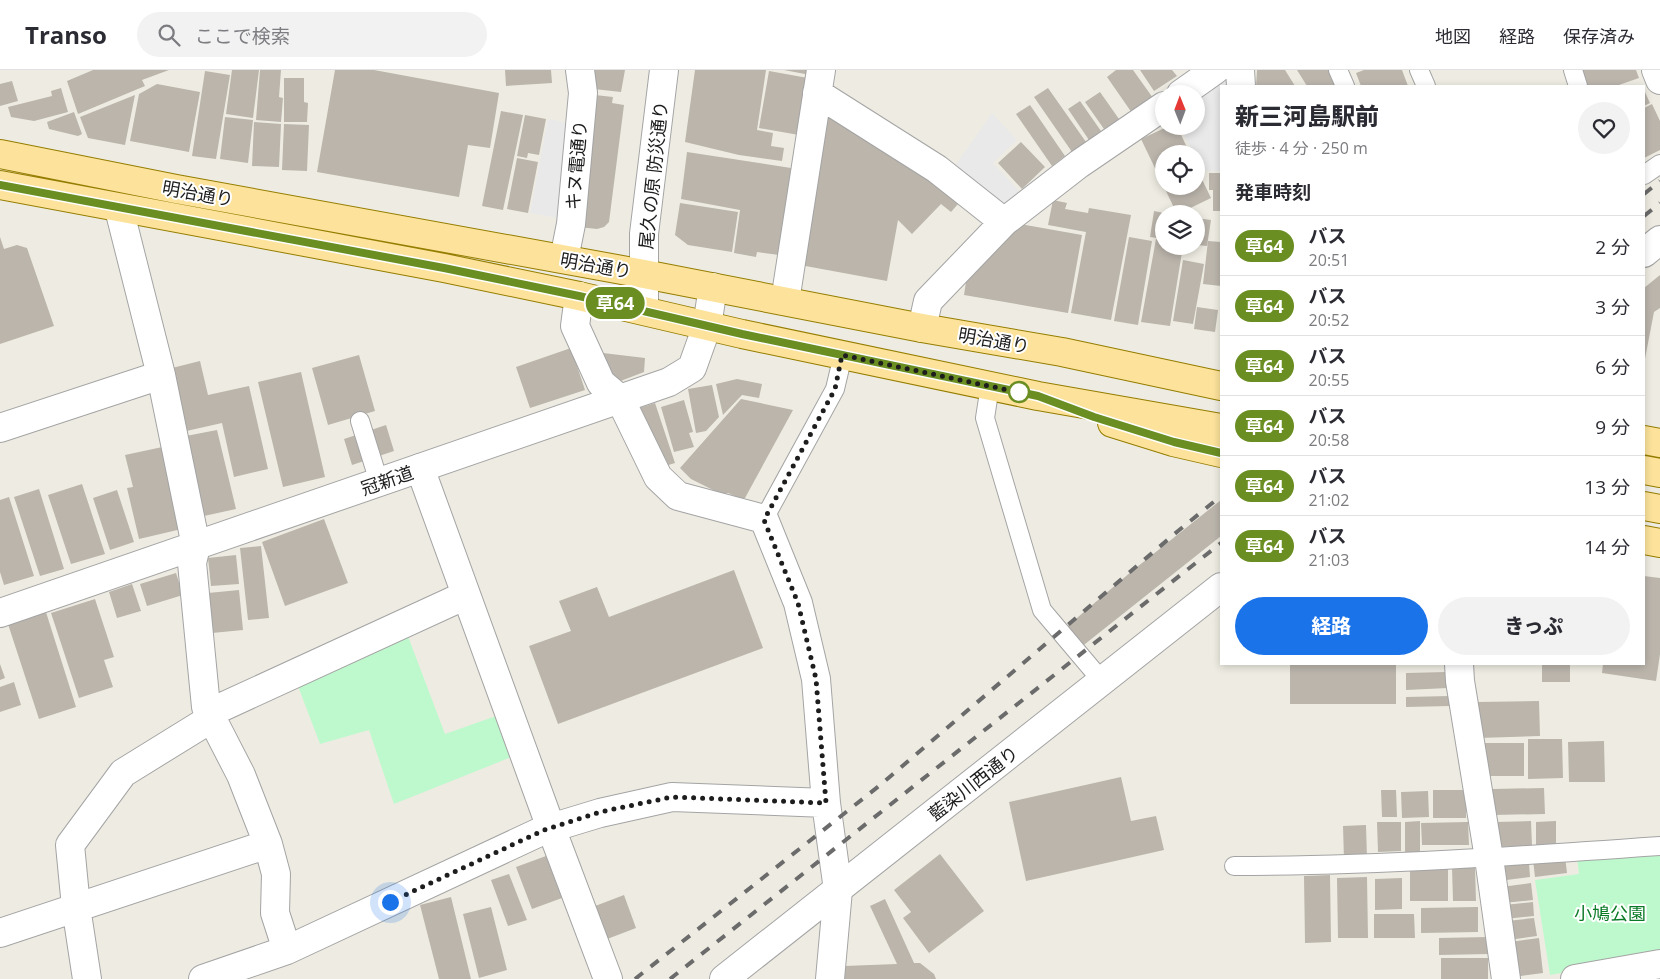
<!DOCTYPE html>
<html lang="ja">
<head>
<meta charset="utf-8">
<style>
  :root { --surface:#fff; --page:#f2f2f3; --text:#2b2b33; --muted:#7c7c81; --line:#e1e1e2; --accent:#1a73e8 }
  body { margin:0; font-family:"Open Sans","Noto Sans JP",sans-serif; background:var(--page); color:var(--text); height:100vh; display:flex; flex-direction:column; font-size:19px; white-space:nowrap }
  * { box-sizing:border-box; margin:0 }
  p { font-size:16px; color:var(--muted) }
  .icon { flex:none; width:28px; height:28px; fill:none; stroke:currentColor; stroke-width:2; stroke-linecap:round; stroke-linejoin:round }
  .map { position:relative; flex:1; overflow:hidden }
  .details { position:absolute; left:1220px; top:15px; width:425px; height:580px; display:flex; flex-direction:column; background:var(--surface); border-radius:0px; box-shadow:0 2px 8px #0003 }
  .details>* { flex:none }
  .badge { padding:0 10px; border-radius:16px; font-size:18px; line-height:32px }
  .needle { width:32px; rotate:359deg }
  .fabs { position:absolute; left:1155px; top:15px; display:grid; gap:10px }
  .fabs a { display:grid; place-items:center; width:50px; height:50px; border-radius:50%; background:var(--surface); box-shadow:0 2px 8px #0003; font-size:25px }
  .you { position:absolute; width:25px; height:25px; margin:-12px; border:4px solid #fff; border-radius:50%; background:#1a73e8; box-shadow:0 0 0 8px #1a73e833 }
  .map>.badge { position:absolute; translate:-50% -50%; box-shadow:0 0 0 2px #fff }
  h2 { padding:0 15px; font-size:19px; line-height:45px }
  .round { display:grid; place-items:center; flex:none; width:52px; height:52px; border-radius:26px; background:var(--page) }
  .summary { display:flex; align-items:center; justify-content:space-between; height:85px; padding:0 15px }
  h1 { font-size:24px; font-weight:800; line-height:38px }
  .cta { display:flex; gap:10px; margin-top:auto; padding:10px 15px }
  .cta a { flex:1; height:58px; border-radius:30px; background:var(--accent); color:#fff; font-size:20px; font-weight:800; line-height:58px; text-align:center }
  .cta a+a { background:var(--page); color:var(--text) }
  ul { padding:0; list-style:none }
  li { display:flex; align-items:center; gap:15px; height:60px; padding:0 15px; border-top:1px solid var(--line) }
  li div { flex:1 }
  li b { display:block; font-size:19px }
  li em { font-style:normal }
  li .badge { min-width:55px; font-weight:700; text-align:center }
  header { display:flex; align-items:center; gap:30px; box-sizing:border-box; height:70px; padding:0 25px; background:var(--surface); border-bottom:1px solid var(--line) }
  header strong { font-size:24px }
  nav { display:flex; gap:28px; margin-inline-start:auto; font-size:18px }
  .search { width:350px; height:45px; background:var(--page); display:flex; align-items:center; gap:12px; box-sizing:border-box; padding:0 18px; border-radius:28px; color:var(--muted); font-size:19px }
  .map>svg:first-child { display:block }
  .park { fill:#bef9cd }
  .parking { fill:#e9e9e9 }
  .building { fill:#bbb5ac }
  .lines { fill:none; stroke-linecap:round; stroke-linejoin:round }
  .service-casing { stroke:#a4a4a4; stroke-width:20 }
  .minor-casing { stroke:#a4a4a4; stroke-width:30 }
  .tertiary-casing { stroke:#a4a4a4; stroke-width:30 }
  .primary-casing { stroke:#957d00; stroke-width:30 }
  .service { stroke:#fff; stroke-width:18 }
  .minor { stroke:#fff; stroke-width:28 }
  .tertiary { stroke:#fff; stroke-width:28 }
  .primary { stroke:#fce29a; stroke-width:28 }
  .rail { stroke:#6b6b6b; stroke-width:4; stroke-dasharray:10 10; stroke-linecap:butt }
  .line-casing { stroke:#fff; stroke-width:11 }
  .line { stroke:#6b8e23; stroke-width:8 }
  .walk { stroke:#1d1d1d; stroke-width:5; stroke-dasharray:0 9 }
  .stop-dot { fill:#fff; stroke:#6b8e23; stroke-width:2.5 }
  .labels { text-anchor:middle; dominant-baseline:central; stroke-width:4; stroke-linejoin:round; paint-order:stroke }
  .street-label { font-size:18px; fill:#1d1d1d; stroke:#fff }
  .park-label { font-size:18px; fill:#0b7a27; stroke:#fff }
</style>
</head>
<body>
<header>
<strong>Transo</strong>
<div class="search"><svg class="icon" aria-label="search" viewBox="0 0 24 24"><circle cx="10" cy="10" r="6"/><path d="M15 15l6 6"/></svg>ここで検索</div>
<nav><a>地図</a><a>経路</a><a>保存済み</a></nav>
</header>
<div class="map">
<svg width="1660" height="909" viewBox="0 0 1660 909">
  <rect width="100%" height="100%" fill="#eeece2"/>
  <!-- park -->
  <path class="park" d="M406,561L445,664L499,645L514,686L394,734L369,660L320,674L296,611Z
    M1660,780V885L1550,905L1535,810L1579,804L1577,788Z"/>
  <!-- parking -->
  <path class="parking" d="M1224,5H1233V16H1221V101H1202L1196,89V84H1194L1179,56H1196V26Z
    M992,43L1017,70L993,93L1020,122L1003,138L955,96Z
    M548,49L569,53L563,149L530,143Z"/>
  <!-- building -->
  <path class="building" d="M93,0H169L142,10L145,16L78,44L67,11Z
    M232,0H259L253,48L226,44Z
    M260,0H281L279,27L283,28L281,52L256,50Z
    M335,0H374L499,23L490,78L468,75L459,127L317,102Z
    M505,0H551L552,13L506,16Z
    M592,0H625L621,22L594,19Z
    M695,0H766L757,60L773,63L771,76L784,78L782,91L739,85L685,72Z
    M784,0H811L810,5Z
    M1116,0H1133L1153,28L1132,43L1107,7Z
    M1140,0H1172L1177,6L1154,21Z
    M1257,0H1285L1295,16H1256Z
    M1297,0H1333L1337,16H1307Z
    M1364,0H1402L1408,16H1361L1356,3Z
    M1582,0H1636L1639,8L1616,16H1587Z
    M205,1L230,5L216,89L192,86Z
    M769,1L808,8L799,65L759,58Z
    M284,8H304V32L308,33L307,52H284Z
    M12,11L18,31L0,36V14Z
    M157,14L200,22L189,82L130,71L139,24Z
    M61,18L68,42L34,51L11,47L8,37L52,26L51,21Z
    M1048,18L1086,72L1072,82L1034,27Z
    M1644,20L1650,33L1644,36Z
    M1100,22L1119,49L1104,59L1085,32Z
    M135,25L125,75L88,68L80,47Z
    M595,25L613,27L612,33L624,35L609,152L604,157L597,159L578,157Z
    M1080,31L1101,61L1089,70L1068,39Z
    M1652,34L1660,51V80L1644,88V38Z
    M1030,35L1065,86L1052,96L1016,44Z
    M501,41L523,45L503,140L482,136Z
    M74,42L82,64L78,66L49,59L47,52Z
    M525,45L546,49L539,85L528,83L527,88L517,86Z
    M821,45L852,50L965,126L951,142L941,134L912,164L898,150L887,211L800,195Z
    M225,47L253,50L248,93L220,89Z
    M254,52L281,54L279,97L252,96Z
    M284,54L309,55L307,101L282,100Z
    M1169,56H1177L1190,84H1164V116H1196V97L1211,128L1178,144H1177L1141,69Z
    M1021,72L1045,97L1022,119L998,93Z
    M687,82L791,98L779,185L757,182L756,187L734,183L740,140L681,129Z
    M517,88L538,92L528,143L507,139Z
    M1209,103H1221V141H1213V120H1209Z
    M1053,130L1067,133L1065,139L1088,143L1089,138L1131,145L1111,250L1071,243L1086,162L1048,155Z
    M680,133L738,142L732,182L688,175L675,165Z
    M1154,141L1164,143V169L1150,167Z
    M1196,148L1211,150L1207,176L1196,175Z
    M1020,154L1082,165L1068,243L964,225L968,199Z
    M0,167L4,179L17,175L27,178L54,256L0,274Z
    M1129,167L1152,171L1138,255L1114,251Z
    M1156,169L1164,170V176H1183L1170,256L1141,252Z
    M1208,171L1221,172V216L1203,214Z
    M1183,190L1204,194L1193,254L1173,251Z
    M1660,205V238L1654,242L1644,294V218Z
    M1197,237L1218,240L1215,262L1194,259Z
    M571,278L585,320L530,338L516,297Z
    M603,283L645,288L644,302L618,312L601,295Z
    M359,285L375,341L328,355L312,298Z
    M200,291L208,325L249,316L268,399L234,407L222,353L182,362L168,299Z
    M301,302L325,407L283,417L258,312Z
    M737,309L762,314L759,328L742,325L723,345L716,314Z
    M712,315L719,347L706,361L696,363L688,319Z
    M741,329L793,340L745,428H739L728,423L723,425L691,409L680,398Z
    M684,330L693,362L689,363L694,377L674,382L661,337Z
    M655,333L675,393L665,396L636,339Z
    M386,355L394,381L352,395L344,369Z
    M217,360L236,439L204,446L186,366Z
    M167,376L186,458L139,469L127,418L133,417L125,385Z
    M82,414L105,484L71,494L48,425Z
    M39,419L64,499L40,506L14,427Z
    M117,420L134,472L110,480L93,428Z
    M9,427L34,506L4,515L0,502V430Z
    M1221,430V466L1080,578L1064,559L1132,501Z
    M324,449L348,513L285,536L262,472Z
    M261,476L269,548L248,550L240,478Z
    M236,485L239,514L211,516L208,488Z
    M734,500L763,578L558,654L529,576L571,561L559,531L597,517L609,547Z
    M176,503L183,525L147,536L140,514Z
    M1644,506L1660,508V584L1656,611L1602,603L1603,594H1644Z
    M132,514L141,541L117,548L109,522Z
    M239,520L243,560L212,563L208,523Z
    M95,529L114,587L104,590L113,617L79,628L51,543Z
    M45,539L76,637L39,649L7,551Z
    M0,594L5,608L0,610Z
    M1290,594H1396V634H1290Z
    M1542,594H1570V612H1542Z
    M1447,602L1448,618L1406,620V603Z
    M14,612L21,635L0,642V617Z
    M1450,626V636L1406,637V627Z
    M1539,631L1540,666L1478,668V632Z
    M1528,669H1562L1563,708L1528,709Z
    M1604,671L1605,712H1569L1568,672Z
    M1484,673H1524V706H1485Z
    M1121,707L1131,751L1156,746L1164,780L1026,811L1009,732Z
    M1544,718L1545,744L1493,745V719Z
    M1381,720H1396L1397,747H1382Z
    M1433,720H1466V748H1433Z
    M1428,721L1429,747L1402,748L1401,722Z
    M1420,751V784L1405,785V752Z
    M1531,751L1532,776L1496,777V752Z
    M1556,751V776H1536V752Z
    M1377,752H1401V781L1378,782Z
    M1468,752L1469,775H1422L1421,753Z
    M1366,755L1367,789L1344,790L1343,756Z
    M940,784L984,841L929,883L903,848L911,842L894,820Z
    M546,786L562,828L532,839L516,797Z
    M1565,786L1567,803L1535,807L1533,790Z
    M1529,793L1530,807L1499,811L1498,796Z
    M1448,794V831H1410V795Z
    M1452,798H1475L1476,831H1453Z
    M509,804L527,850L508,856L491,810Z
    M1330,805L1331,872L1305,873L1304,806Z
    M1367,807L1368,868H1338L1337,808Z
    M1402,808V839L1375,840V809Z
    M1531,813L1533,830L1503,833L1501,817Z
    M624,825L636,858L602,871L590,838Z
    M451,827L471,909H439L420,835Z
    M885,829L914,893H920L934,904L936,909H845L844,896L897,894L870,836Z
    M1533,832L1534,846L1505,849L1504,835Z
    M491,837L507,900L479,908L463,844Z
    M1478,837V862L1421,863V838Z
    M1374,844H1414L1415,868H1374Z
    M1534,848L1537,866L1509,870L1507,851Z
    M1489,867V884L1439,885V868Z
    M1539,868L1543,903L1513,907L1510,872Z
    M1441,888H1488V909H1441Z"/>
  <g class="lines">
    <defs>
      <path id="service" d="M1338,0L1345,16
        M1419,0L1426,16
        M1573,0L1578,16
        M1644,105L1660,94
        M990,316L985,348L1042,540L1102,611
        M360,351L379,412
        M764,449L835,319L843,285
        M1234,796C1376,796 1518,786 1660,776"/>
      <path id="minor" d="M1240,0L1241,16
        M1656,0L1660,10
        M817,23L937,99L1004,152
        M1181,24L1215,0
        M119,139L161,305L196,476L192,493L206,637L241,705L268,774L276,804L275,843L287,880
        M564,189L571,154L583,23L580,0
        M579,226L575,256L601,313L620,329L658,407L678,426L764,449L798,533L816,609L826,733L838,820L830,909
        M785,231L821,0
        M922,258L928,231L1004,152L1079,94L1164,36
        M0,358L161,305
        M420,398L551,758L608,909
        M1459,594L1460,611L1489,788L1506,909
        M209,643L466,525
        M0,863L268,774
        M87,909L76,837L70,775L123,703L212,648
        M203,909L287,880L544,760L600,743L672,727L826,733
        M1575,909L1660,894"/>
      <path id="tertiary" d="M1644,183L1660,170
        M644,240V164L664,0
        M0,543L669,312L692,298L707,256L713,217
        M724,909L1221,517"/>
      <path id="primary" d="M0,84L176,119L644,204L922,258L1062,282L1221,316
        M0,115L444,198L579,226L742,264L1038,326L1221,358
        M1112,353L1173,372L1221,383
        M1644,370L1660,373
        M1644,400L1660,403
        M1644,436L1660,439
        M1644,470L1660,473"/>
    </defs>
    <!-- service casing -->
    <use href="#service" class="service-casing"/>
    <!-- minor casing -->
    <use href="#minor" class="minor-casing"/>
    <!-- tertiary casing -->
    <use href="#tertiary" class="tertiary-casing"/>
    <!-- primary casing -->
    <use href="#primary" class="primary-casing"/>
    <!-- service -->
    <use href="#service" class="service"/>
    <!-- minor -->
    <use href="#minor" class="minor"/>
    <!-- tertiary -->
    <use href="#tertiary" class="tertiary"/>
    <!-- primary -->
    <use href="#primary" class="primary"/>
    <!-- rail -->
    <path class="rail" d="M1644,124L1660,111
      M1644,146L1660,133
      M635,909L879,716L1178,461L1221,426
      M670,909L1221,473"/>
  </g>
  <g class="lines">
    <defs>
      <path id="line" d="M0,115L444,198L579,226L742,264L1038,326L1094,347L1174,372L1221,383"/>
    </defs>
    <!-- line casing -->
    <use href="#line" class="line-casing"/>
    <!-- line -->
    <use href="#line" class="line"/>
    <!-- walk -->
    <path class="walk" d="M390,832L544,760L600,742L672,727L826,733L816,609L798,533L764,450L835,319L842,285L1022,323L1019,322"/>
  </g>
  <!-- markers -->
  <circle class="stop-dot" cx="1019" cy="322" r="10"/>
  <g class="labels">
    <!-- street labels -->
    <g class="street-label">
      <text transform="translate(576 95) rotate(-85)">キヌ電通り</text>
      <text transform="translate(653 105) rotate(-84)">尾久の原 防災通り</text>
      <text transform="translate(198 123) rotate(10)">明治通り</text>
      <text transform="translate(596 195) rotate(10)">明治通り</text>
      <text transform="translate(994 270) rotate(10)">明治通り</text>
      <text transform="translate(387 410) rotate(-19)">冠新道</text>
      <text transform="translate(973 713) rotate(-38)">藍染川西通り</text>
    </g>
    <!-- park labels -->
    <g class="park-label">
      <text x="1610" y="843">小鳩公園</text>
    </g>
  </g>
</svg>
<div class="fabs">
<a><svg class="needle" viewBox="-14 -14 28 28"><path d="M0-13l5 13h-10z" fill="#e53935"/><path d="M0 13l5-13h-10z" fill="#7c7c81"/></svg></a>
<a><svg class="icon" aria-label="locate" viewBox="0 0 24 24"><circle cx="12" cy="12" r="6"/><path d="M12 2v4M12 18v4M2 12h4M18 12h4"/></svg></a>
<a><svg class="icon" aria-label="layers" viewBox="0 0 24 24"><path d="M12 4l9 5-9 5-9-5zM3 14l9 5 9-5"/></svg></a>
</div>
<div class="you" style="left:390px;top:832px"></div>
<b class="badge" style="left:615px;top:233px;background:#6b8e23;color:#fff">草64</b>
<section class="details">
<div class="summary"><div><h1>新三河島駅前</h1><p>徒歩 · 4 分 · 250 m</p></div><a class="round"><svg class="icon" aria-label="heart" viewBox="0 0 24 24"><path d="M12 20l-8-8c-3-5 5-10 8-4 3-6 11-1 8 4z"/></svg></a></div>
<h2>発車時刻</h2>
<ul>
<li><span class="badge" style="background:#6b8e23;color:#fff">草64</span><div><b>バス</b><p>20:51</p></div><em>2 分</em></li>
<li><span class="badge" style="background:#6b8e23;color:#fff">草64</span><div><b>バス</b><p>20:52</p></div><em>3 分</em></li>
<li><span class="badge" style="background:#6b8e23;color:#fff">草64</span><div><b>バス</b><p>20:55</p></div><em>6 分</em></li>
<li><span class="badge" style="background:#6b8e23;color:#fff">草64</span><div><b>バス</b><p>20:58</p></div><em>9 分</em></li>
<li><span class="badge" style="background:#6b8e23;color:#fff">草64</span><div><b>バス</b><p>21:02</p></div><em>13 分</em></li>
<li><span class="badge" style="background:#6b8e23;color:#fff">草64</span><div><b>バス</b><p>21:03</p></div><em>14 分</em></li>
</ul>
<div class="cta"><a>経路</a><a>きっぷ</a></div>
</section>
</div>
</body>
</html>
